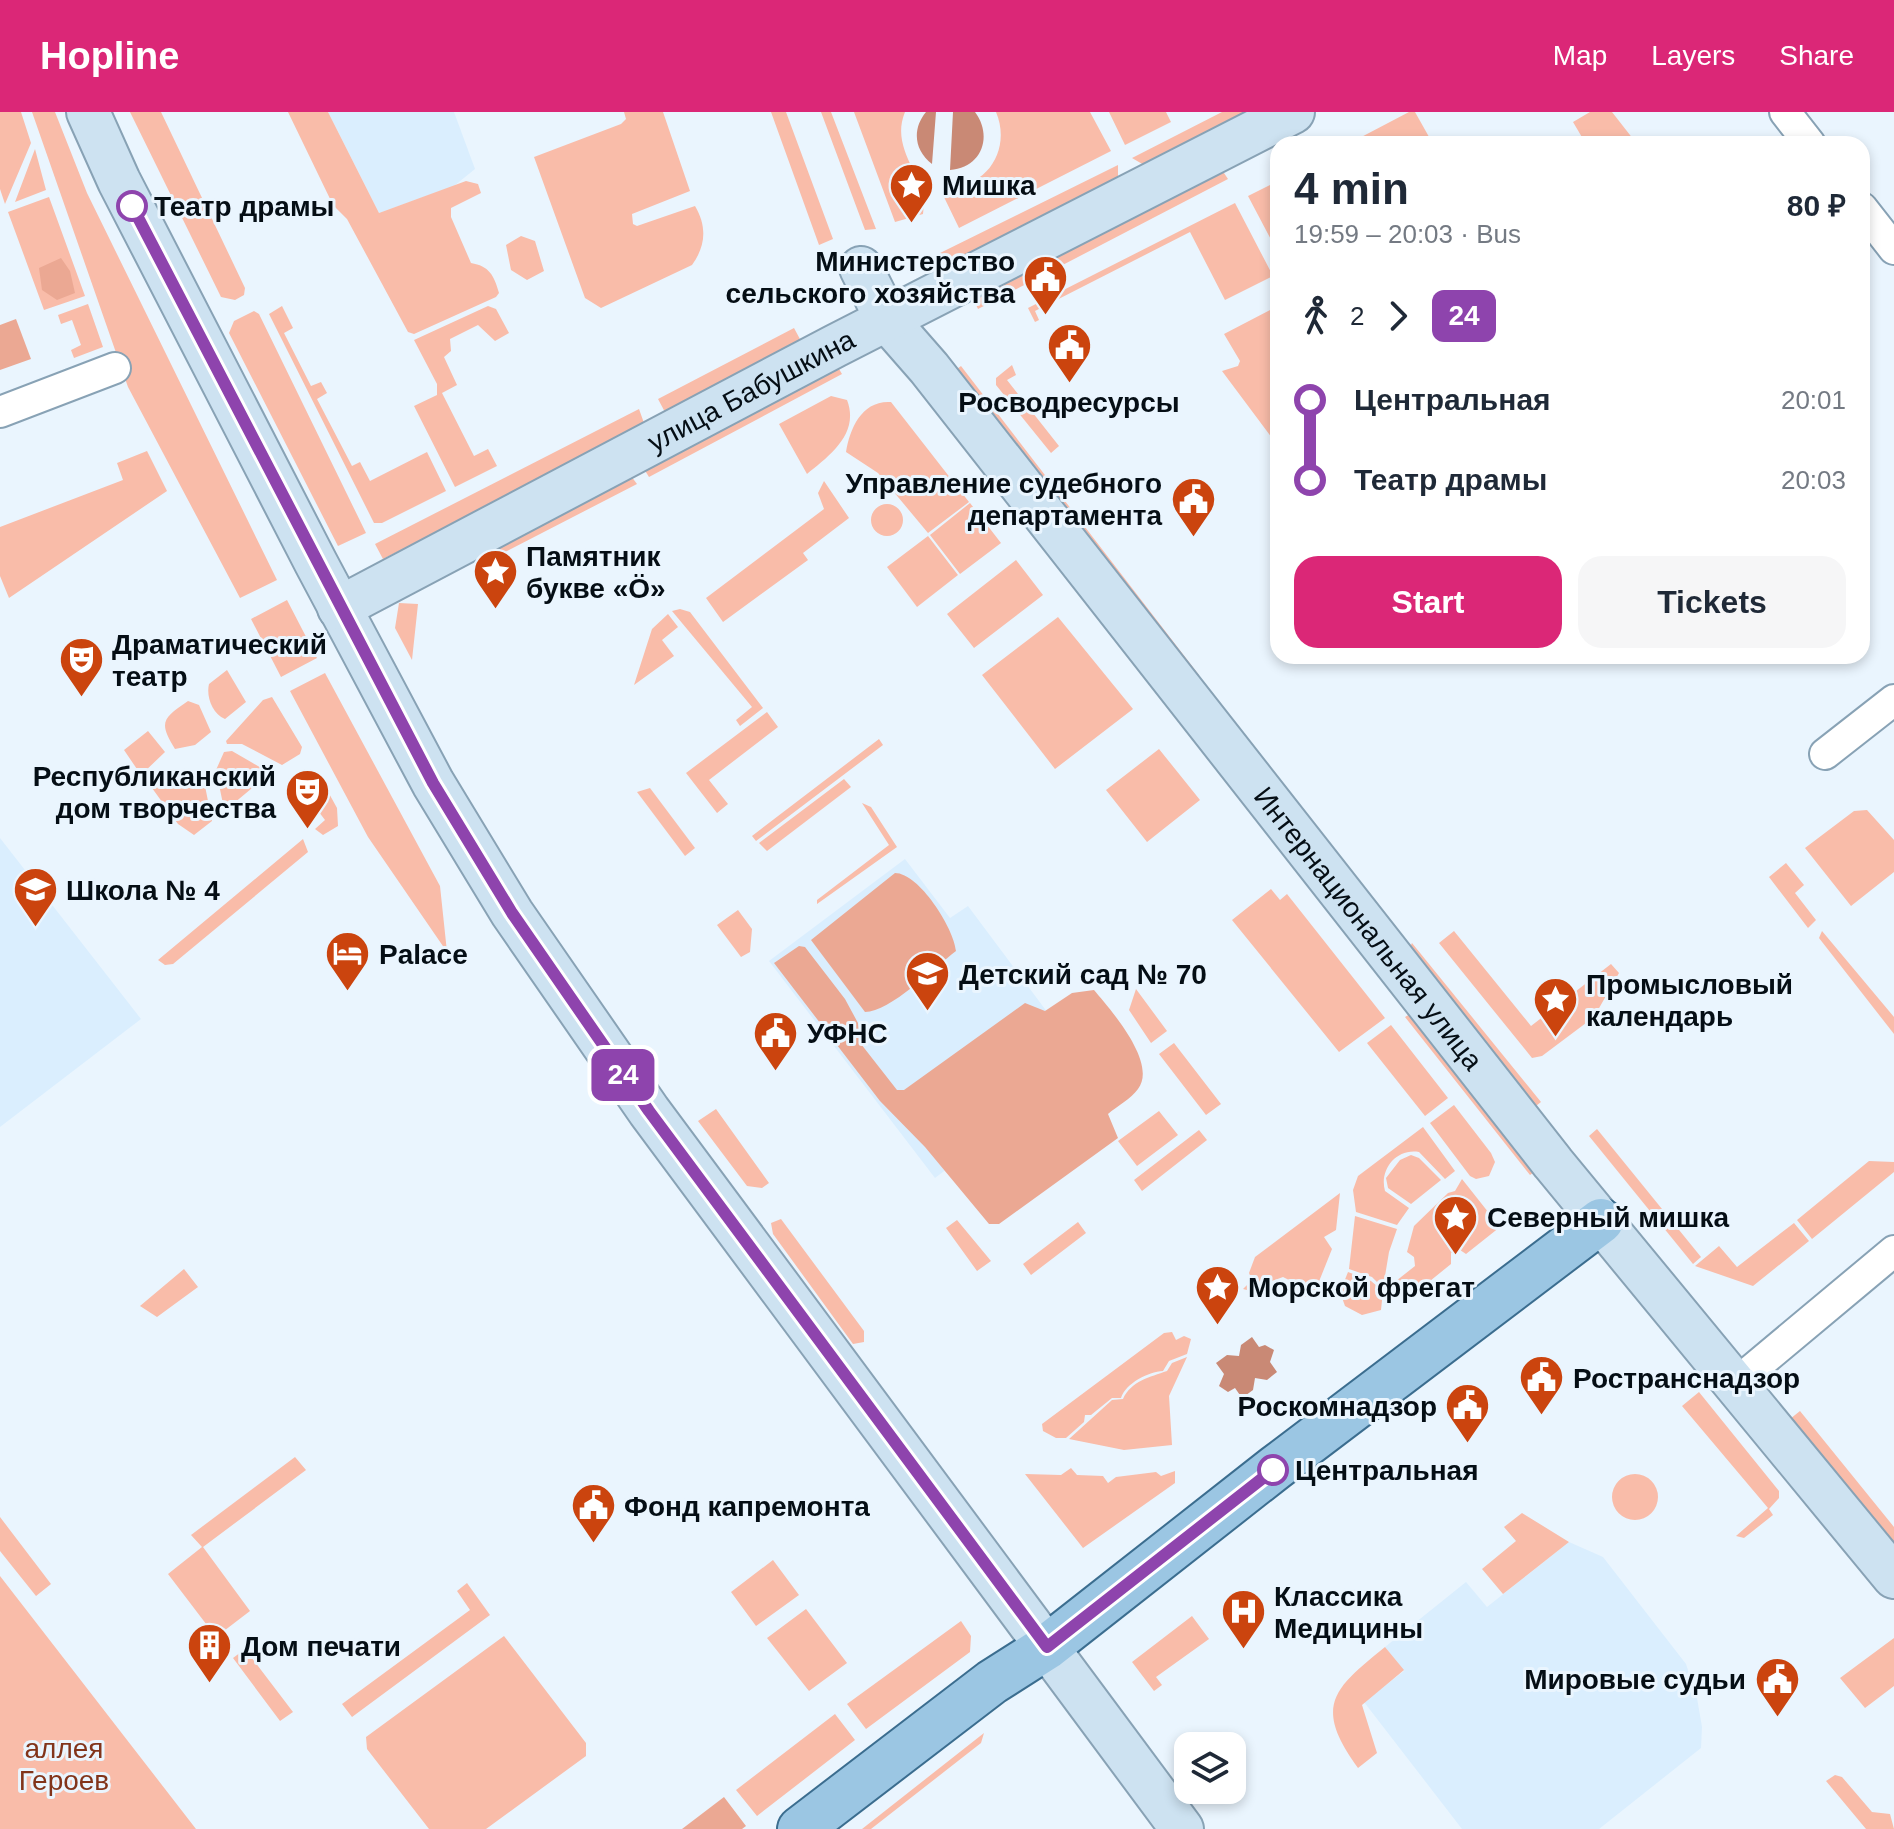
<!DOCTYPE html>
<html lang="en">
<head>
<meta charset="utf-8">
<style>
  :root { --surface:#fff; --page:#f6f6f7; --text:#1f2937; --muted:#747a83; --accent:#db2777 }
  body { margin:0; font-family:Arial,sans-serif; background:var(--page); color:var(--text); height:100vh; display:flex; flex-direction:column; font-size:30px; white-space:nowrap }
  * { box-sizing:border-box; margin:0 }
  p { font-size:26px; color:var(--muted) }
  .icon { flex:none; width:44px; height:44px; fill:none; stroke:currentColor; stroke-width:2; stroke-linecap:round; stroke-linejoin:round }
  .map { position:relative; flex:1; overflow:hidden }
  .details { position:absolute; left:1270px; top:24px; width:600px; height:528px; display:flex; flex-direction:column; background:var(--surface); border-radius:24px; box-shadow:0 4px 12px #0003 }
  .details>* { flex:none }
  .badge { padding:0 16px; border-radius:12px; font-size:28px; line-height:52px }
  .fabs { position:absolute; left:1174px; top:1620px; display:grid; gap:16px }
  .fabs a { display:grid; place-items:center; width:72px; height:72px; border-radius:16px; background:var(--surface); box-shadow:0 4px 12px #0003; font-size:40px }
  .map>.badge { position:absolute; translate:-50% -50%; box-shadow:0 0 0 4px #fff }
  .legs { display:flex; align-items:center; gap:12px; height:88px; padding:0 24px; font-size:26px }
  .legs p { margin-inline-start:auto }
  .overview { display:flex; align-items:center; justify-content:space-between; height:136px; padding:0 24px }
  h1 { font-size:44px; font-weight:700; line-height:60px }
  .primary-button { display:flex; gap:16px; margin-top:auto; padding:16px 24px }
  .primary-button a { flex:1; height:92px; border-radius:24px; background:var(--accent); color:#fff; font-size:32px; font-weight:700; line-height:92px; text-align:center }
  .primary-button a+a { background:var(--page); color:var(--text) }
  ul { padding:0 24px; list-style:none }
  li { display:flex; align-items:center; gap:28px; height:80px; font-size:30px }
  li i { display:grid; place-items:center; width:12px; height:100%; margin:0 10px; background:currentColor }
  li i::after { content:''; width:20px; height:20px; margin:-10px; border:6px solid; border-radius:50%; background:var(--surface) }
  li p { margin-inline-start:auto }
  li:first-child i { background:linear-gradient(#0000 50%,currentColor 0) }
  li:last-child i { background:linear-gradient(currentColor 50%,#0000 0) }
  header { display:flex; align-items:center; gap:48px; box-sizing:border-box; height:112px; padding:0 40px; background:var(--accent); color:#fff }
  header strong { font-size:38px }
  nav { display:flex; gap:44px; margin-inline-start:auto; font-size:28px }
  .map>svg:first-child { display:block }
  .built { fill:#daeefe }
  .green { fill:#f9bca9 }
  .forest { fill:#eba893 }
  .water { fill:#c98975 }
  .lines { fill:none; stroke-linecap:round; stroke-linejoin:round }
  .street-casing { stroke:#88a2b5; stroke-width:34 }
  .secondary-casing { stroke:#88a2b5; stroke-width:46 }
  .primary-casing { stroke:#3b6d8f; stroke-width:48 }
  .street { stroke:#fff; stroke-width:30 }
  .secondary { stroke:#cde2f1; stroke-width:42 }
  .primary { stroke:#9bc6e3; stroke-width:44 }
  .line-1-casing { stroke:#fff; stroke-width:18 }
  .line-1 { stroke:#8e44ad; stroke-width:12 }
  .stop-1-dot { fill:#fff; stroke:#8e44ad; stroke-width:4 }
  .labels { text-anchor:middle; dominant-baseline:central; stroke-width:6; stroke-linejoin:round; paint-order:stroke }
  .poi-label { font-size:28px; font-weight:bold; fill:#050e15; stroke:#eaf5fe; text-anchor:start }
  .stop-label { font-size:28px; font-weight:bold; fill:#050e15; stroke:#eaf5fe; text-anchor:start }
  .street-label { font-size:28px; fill:#050e15; stroke:#eaf5fe }
  .park-label { font-size:28px; fill:#82341a; stroke:#eaf5fe }
</style>
</head>
<body>
<header>
<strong>Hopline</strong>
<nav><a>Map</a><a>Layers</a><a>Share</a></nav>
</header>
<div class="map">
<svg width="1894" height="1717" viewBox="0 0 1894 1717">
  <rect width="100%" height="100%" fill="#eaf5fe"/>
  <!-- built -->
  <path class="built" d="M328,0H454L475,57L454,74L379,101Z
    M0,726L141,907L0,1015Z
    M905,747L950,806L968,794L1086,952L935,1066L769,849Z
    M1569,1430L1603,1445L1686,1552L1697,1586L1702,1615L1701,1636L1599,1717H1462L1364,1590L1404,1559L1385,1535L1461,1474L1466,1470L1487,1495Z"/>
  <!-- green -->
  <path class="green" d="M0,0H21L31,31L5,92L0,77Z
    M32,0H55L87,81L277,468L240,486L128,275Z
    M130,0H161L245,176L244,183L235,188L221,185Z
    M288,0H328L379,101L466,69L478,72L481,81L451,96V105L471,151C489,154 494,163 499,181L496,185L414,222L408,220L347,107L333,93Z
    M624,0H663L690,79L632,102L633,112L637,114L695,94C707,114 706,134 692,153L601,196L585,186L534,45L621,12L626,7Z
    M771,0H786L833,127L819,133Z
    M821,0H831L876,117L865,118Z
    M854,0H905C889,39 928,64 923,102L895,110Z
    M996,0H1090L1111,39L959,116L943,83L944,75C986,78 1012,38 996,0Z
    M1109,0H1166L1171,10L1125,33Z
    M1222,0H1249L1144,53L1132,46Z
    M1409,0H1415L1433,32H1348Z
    M1590,0H1612L1637,32H1586L1573,10Z
    M35,37L46,78L15,90Z
    M1118,53V67L942,154L936,143Z
    M1222,58L1228,67L978,197L972,184Z
    M1278,69V141L1248,84Z
    M49,85L85,184L44,198L8,100Z
    M1235,91L1273,164L1225,188L1190,120L1035,199L1039,208L1035,210L1028,196Z
    M521,124L535,129L544,159L527,168L511,158L506,133Z
    M88,192L103,235L74,246L71,238L81,233L72,208L61,212L58,203Z
    M282,194L293,216L284,221L311,274L321,270L327,281L317,287L352,354L360,350L370,369L427,340L446,379L382,411H374L269,202Z
    M488,194L496,197L509,221L495,229L478,213L450,227L451,239L444,245L457,273L442,281L474,344L488,337L497,354L455,375L414,294L437,283V272L414,228Z
    M1278,194V334L1222,259L1238,254L1240,249L1224,222Z
    M254,199L259,202L366,421L338,434L229,221L234,209Z
    M794,216L801,229L666,302L658,287Z
    M1012,253L1016,263L1007,268L1059,334L1051,341L996,273V266Z
    M961,254L1199,563L1196,564L953,260Z
    M833,257H839L842,262L649,365L644,357Z
    M831,284L847,288C860,322 829,344 807,362L779,312Z
    M891,290L969,390L928,421L878,361L846,340C850,316 862,288 891,290Z
    M639,297L644,311L640,316L383,447L375,432Z
    M147,339L167,379L9,486L0,464V415L123,368L117,351Z
    M631,364L637,372L478,454L474,446Z
    M824,369L849,406L803,441L808,448L723,510L706,486L824,397L818,381Z
    M970,391L1001,431L960,462L930,423Z
    M871 408a16 16 0 1 1 32 0a16 16 0 1 1-32 0Z
    M928,424L958,463L917,495L887,455Z
    M1016,448L1043,483L974,536L947,502Z
    M287,488L317,546L281,565L251,507Z
    M399,491L418,492L412,548L395,516Z
    M680,497L690,500L763,596L740,614L736,608L752,595L672,499Z
    M668,502L678,515L662,528L674,544L634,573L652,517Z
    M1058,505L1133,597L1055,657L982,563Z
    M227,558L246,590L225,607C212,602 206,584 209,572Z
    M325,561L440,774L447,840L368,725L290,579Z
    M272,585L302,635L300,642L282,653L242,632H227L226,629L263,588Z
    M188,589L199,593L211,620L195,633L175,637C158,610 163,606 188,589Z
    M767,600L778,615L709,668L728,692L717,701L686,661Z
    M148,619L165,640L141,663L124,638Z
    M879,627L883,633L756,729L752,724Z
    M1159,637L1200,688L1147,730L1106,678Z
    M232,639L270,661L227,697L223,692L216,658L224,640Z
    M172,660L190,661L205,674L212,709L194,723L178,712L152,676Z
    M844,667L851,675L767,739L759,731Z
    M319,673L326,676L337,696L338,714L323,723L315,717L325,708L306,683L307,678Z
    M650,676L695,736L685,744L637,680Z
    M862,691L871,695L897,735L817,792V788L889,733Z
    M1867,698L1894,728V760L1851,794L1805,736L1854,699Z
    M303,727L308,740L173,852L165,853L158,848Z
    M1786,751L1804,773L1795,781L1816,808L1808,816L1769,765Z
    M1271,777L1280,788L1287,782L1385,906L1339,940L1232,808Z
    M738,798L752,817L750,840L741,845L717,813Z
    M1454,819L1531,914L1611,852L1619,861L1594,905L1542,944L1532,946L1439,831Z
    M1822,819L1894,905V922L1819,826Z
    M1412,831L1541,990L1532,997L1410,835Z
    M1136,877L1167,919L1151,931L1129,898Z
    M1410,902L1537,1058L1530,1063L1405,905Z
    M1391,913L1448,986L1425,1004L1367,931Z
    M1174,931L1221,992L1206,1003L1159,942Z
    M1454,993L1491,1041L1495,1050L1489,1064L1476,1067L1470,1064L1430,1011Z
    M716,997L769,1071L762,1076L747,1074L698,1009Z
    M1159,999L1178,1023L1137,1054L1118,1029Z
    M1423,1015L1455,1059L1445,1067L1419,1040C1396,1036 1379,1058 1385,1079L1409,1096L1397,1113L1356,1100L1353,1078L1358,1064Z
    M1597,1017L1701,1145L1693,1152L1589,1024Z
    M1199,1018L1207,1028L1142,1079L1134,1068Z
    M1411,1043L1419,1046L1441,1068L1411,1092L1388,1076L1386,1066L1400,1048Z
    M1869,1049L1894,1050V1060L1812,1127L1797,1108Z
    M1462,1067L1500,1115L1466,1142L1460,1138L1451,1141V1152L1409,1186L1398,1184L1396,1169L1415,1154L1414,1145L1407,1140L1414,1114L1448,1081L1455,1079Z
    M1340,1081L1336,1118L1324,1125L1332,1137L1314,1182L1296,1188L1297,1172L1283,1165L1272,1169L1266,1183L1243,1177L1252,1168L1249,1161L1255,1145Z
    M1355,1104L1397,1117L1389,1140L1383,1176L1372,1165L1349,1157Z
    M781,1107L864,1219V1230L853,1232L773,1122L771,1111Z
    M957,1108L991,1149L977,1159L946,1116Z
    M1078,1110L1086,1121L1031,1163L1023,1152Z
    M1794,1111L1809,1129L1753,1174L1695,1154L1719,1134L1737,1155Z
    M184,1157L198,1175L157,1205L140,1194Z
    M1348,1160L1371,1169L1383,1179L1381,1198L1362,1203L1345,1194L1340,1180Z
    M1172,1220L1176,1228L1184,1224L1191,1227L1187,1242L1169,1249L1163,1259C1148,1260 1126,1271 1121,1286H1112L1091,1303H1085L1084,1310L1066,1326H1056L1043,1319L1042,1312L1164,1221Z
    M1187,1245L1169,1284L1172,1333L1124,1338L1069,1327L1112,1288L1123,1287C1131,1269 1150,1265 1167,1259L1172,1251Z
    M1699,1280L1779,1379V1386L1769,1397L1773,1403L1744,1426L1736,1424L1768,1396L1682,1294Z
    M1800,1299L1894,1415V1437L1790,1307Z
    M295,1345L306,1358L203,1435L250,1499L216,1525L168,1462L202,1435L191,1423Z
    M1071,1356L1077,1363L1103,1364L1108,1371L1116,1365L1156,1360L1161,1364L1175,1359V1371L1083,1436L1025,1362L1061,1363Z
    M1612 1385a23 23 0 1 1 46 0a23 23 0 1 1-46 0Z
    M1522,1401L1569,1430L1503,1482L1482,1457L1516,1429L1504,1415Z
    M0,1405L51,1472L36,1484L0,1439Z
    M773,1448L799,1483L756,1514L731,1480Z
    M0,1464L196,1717H0Z
    M467,1471L490,1503L352,1605L342,1592L470,1498L457,1479Z
    M806,1497L847,1551L809,1579L767,1526Z
    M1192,1504L1209,1527L1156,1565L1162,1573L1154,1579L1132,1550Z
    M961,1509L971,1524L970,1540L866,1617L847,1592Z
    M504,1524L586,1631V1644L486,1717H429L367,1637L366,1625Z
    M1894,1526V1574L1865,1596L1840,1566Z
    M1385,1535L1404,1558L1362,1593L1377,1641L1358,1656C1313,1594 1333,1577 1385,1535Z
    M245,1537L293,1600L280,1609L233,1546Z
    M835,1602L855,1628L757,1704L736,1678Z
    M984,1621L981,1631L871,1717H862Z
    M1835,1663L1842,1665L1872,1700L1890,1702L1894,1717H1866L1826,1669Z"/>
  <!-- forest -->
  <path class="forest" d="M61,146L70,159L75,181L57,188L42,178L39,156Z
    M16,207L31,247L0,258V213Z
    M895,761C919,761 954,816 956,839C935,855 890,900 865,900L811,828Z
    M799,834L805,835L845,887L858,911L861,932L897,978H904L1025,891L1045,899L1072,881L1094,878C1110,897 1158,951 1138,977C1131,987 1117,994 1108,1002L1118,1026L999,1112H989L925,1035L880,989L774,851Z
    M724,1685L746,1714L742,1717H682Z"/>
  <!-- water -->
  <path class="water" d="M926,0H936L932,52C914,38 912,17 926,0Z
    M953,0H975C993,24 982,56 950,58Z
    M1252,1225L1259,1235L1265,1233L1274,1238L1270,1250L1277,1260L1267,1268L1255,1266L1253,1278L1242,1286L1235,1276L1228,1280L1219,1274L1224,1262L1216,1251L1227,1243L1239,1244L1241,1233Z"/>
  <g class="lines">
    <defs>
      <path id="street" d="M1785,0L1810,32
        M1862,96L1894,137
        M0,300L115,256
        M1825,642L1894,588
        M1736,1271L1894,1139"/>
      <g id="secondary">
        <path d="M88,0L119,69L316,451L433,671L512,801L649,999L1182,1717"/>
        <path id="s1" d="M861,156L887,208L929,256L1553,1051L1894,1465"/>
        <path id="s2" d="M339,496L835,234L1293,0"/>
      </g>
      <path id="primary" d="M800,1717L992,1570L1047,1535L1275,1356L1601,1109"/>
    </defs>
    <!-- street casing -->
    <use href="#street" class="street-casing"/>
    <!-- secondary casing -->
    <use href="#secondary" class="secondary-casing"/>
    <!-- primary casing -->
    <use href="#primary" class="primary-casing"/>
    <!-- street -->
    <use href="#street" class="street"/>
    <!-- secondary -->
    <use href="#secondary" class="secondary"/>
    <!-- primary -->
    <use href="#primary" class="primary"/>
  </g>
  <g class="lines">
    <defs>
      <path id="line-1" d="M132,94L433,671L512,801L649,999L1047,1535L1273,1358"/>
    </defs>
    <!-- line-1 casing -->
    <use href="#line-1" class="line-1-casing"/>
    <!-- line-1 -->
    <use href="#line-1" class="line-1"/>
  </g>
  <!-- icons -->
  <defs>
    <symbol id="sight-pin" viewBox="-11 -11 22 30"><path d="M0 17L-7.5 6A9.5 9.5 0 1 1 7.5 6Z" fill="#cb440e" stroke="#eaf5fe"/><path d="M0-6L1.8-2.2L6-1.7L2.9 1.2L3.7 5.4L0 3.3L-3.7 5.4L-2.9 1.2L-6-1.7L-1.8-2.2Z" fill="#fff"/></symbol>
    <symbol id="civic-pin" viewBox="-11 -11 22 30"><path d="M0 17L-7.5 6A9.5 9.5 0 1 1 7.5 6Z" fill="#cb440e" stroke="#eaf5fe"/><path d="M-.6-6.5H3V-4.5H.6V-3L4-1V1h2V6H-6V1h2V-1L-.6-3ZM-1.2 2.5V6h2.4V2.5Z" fill="#fff"/></symbol>
    <symbol id="theatre-pin" viewBox="-11 -11 22 30"><path d="M0 17L-7.5 6A9.5 9.5 0 1 1 7.5 6Z" fill="#cb440e" stroke="#eaf5fe"/><path d="M-5-5.5Q0-4 5-5.5V0Q5 5 0 6Q-5 5-5 0ZM-3.3-2.5H-1v1.5H-3.3ZM1-2.5H3.3v1.5H1ZM-2.8 1Q0 5.5 2.8 1Z" fill="#fff"/></symbol>
    <symbol id="school-pin" viewBox="-11 -11 22 30"><path d="M0 17L-7.5 6A9.5 9.5 0 1 1 7.5 6Z" fill="#cb440e" stroke="#eaf5fe"/><path d="M0-5L7-2L0 1L-7-2ZM-4 1L0 2.5L4 1V4Q0 6-4 4Z" fill="#fff"/></symbol>
    <symbol id="hotel-pin" viewBox="-11 -11 22 30"><path d="M0 17L-7.5 6A9.5 9.5 0 1 1 7.5 6Z" fill="#cb440e" stroke="#eaf5fe"/><path d="M-6-4.5h1.5V1H6V5H4.5V3h-9V5H-6ZM-4 0a1.8 1.8 0 1 1 3.6 0ZM.5 0V-2.5h3Q6-2.5 6 0Z" fill="#fff"/></symbol>
    <symbol id="hospital-pin" viewBox="-11 -11 22 30"><path d="M0 17L-7.5 6A9.5 9.5 0 1 1 7.5 6Z" fill="#cb440e" stroke="#eaf5fe"/><path d="M-5-5h3v3.5h4V-5h3V5h-3V1.5h-4V5h-3Z" fill="#fff"/></symbol>
    <symbol id="building-pin" viewBox="-11 -11 22 30"><path d="M0 17L-7.5 6A9.5 9.5 0 1 1 7.5 6Z" fill="#cb440e" stroke="#eaf5fe"/><path d="M-4-6H4V6H1V3H-1V6H-4ZM-2.5-4.3h1.7v1.8h-1.7ZM.8-4.3h1.7v1.8H.8ZM-2.5-1h1.7V.8h-1.7ZM.8-1h1.7V.8H.8Z" fill="#fff"/></symbol>
  </defs>
  <g fill-rule="evenodd">
    <use href="#sight-pin" x="886" y="48" width="51" height="69"/>
    <use href="#civic-pin" x="1020" y="140" width="51" height="69"/>
    <use href="#civic-pin" x="1044" y="208" width="51" height="69"/>
    <use href="#civic-pin" x="1168" y="362" width="51" height="69"/>
    <use href="#sight-pin" x="470" y="434" width="51" height="69"/>
    <use href="#theatre-pin" x="56" y="522" width="51" height="69"/>
    <use href="#theatre-pin" x="282" y="654" width="51" height="69"/>
    <use href="#school-pin" x="10" y="752" width="51" height="69"/>
    <use href="#hotel-pin" x="322" y="816" width="51" height="69"/>
    <use href="#school-pin" x="902" y="836" width="51" height="69"/>
    <use href="#sight-pin" x="1530" y="862" width="51" height="69"/>
    <use href="#civic-pin" x="750" y="896" width="51" height="69"/>
    <use href="#sight-pin" x="1430" y="1080" width="51" height="69"/>
    <use href="#sight-pin" x="1192" y="1150" width="51" height="69"/>
    <use href="#civic-pin" x="1516" y="1240" width="51" height="69"/>
    <use href="#civic-pin" x="1442" y="1268" width="51" height="69"/>
    <use href="#civic-pin" x="568" y="1368" width="51" height="69"/>
    <use href="#hospital-pin" x="1218" y="1474" width="51" height="69"/>
    <use href="#building-pin" x="184" y="1508" width="51" height="69"/>
    <use href="#civic-pin" x="1752" y="1542" width="51" height="69"/>
  </g>
  <!-- markers -->
  <g class="stop-1-dot">
    <circle cx="132" cy="94" r="14"/>
    <circle cx="1273" cy="1358" r="14"/>
  </g>
  <g class="labels">
    <!-- poi labels -->
    <g class="poi-label">
      <text x="942" y="73">Мишка</text>
      <text x="1015" y="149" text-anchor="end">Министерство<tspan x="1015" dy="32">сельского хозяйства</tspan></text>
      <text x="1069" y="290" text-anchor="middle">Росводресурсы</text>
      <text x="1162" y="371" text-anchor="end">Управление судебного<tspan x="1162" dy="32">департамента</tspan></text>
      <text x="526" y="444">Памятник<tspan x="526" dy="32">букве «Ӧ»</tspan></text>
      <text x="112" y="532">Драматический<tspan x="112" dy="32">театр</tspan></text>
      <text x="276" y="664" text-anchor="end">Республиканский<tspan x="276" dy="32">дом творчества</tspan></text>
      <text x="66" y="778">Школа № 4</text>
      <text x="379" y="842">Palace</text>
      <text x="959" y="862">Детский сад № 70</text>
      <text x="1586" y="872">Промысловый<tspan x="1586" dy="32">календарь</tspan></text>
      <text x="807" y="921">УФНС</text>
      <text x="1487" y="1105">Северный мишка</text>
      <text x="1248" y="1175">Морской фрегат</text>
      <text x="1573" y="1266">Ространснадзор</text>
      <text x="1437" y="1294" text-anchor="end">Роскомнадзор</text>
      <text x="624" y="1394">Фонд капремонта</text>
      <text x="1274" y="1484">Классика<tspan x="1274" dy="32">Медицины</tspan></text>
      <text x="241" y="1534">Дом печати</text>
      <text x="1746" y="1567" text-anchor="end">Мировые судьи</text>
    </g>
    <!-- stop labels -->
    <g class="stop-label">
      <text x="154" y="94">Театр драмы</text>
      <text x="1295" y="1358">Центральная</text>
    </g>
    <!-- street labels -->
    <g class="street-label">
      <text stroke="none"><textPath href="#s2" startOffset="466">улица Бабушкина</textPath></text>
      <text stroke="none"><textPath href="#s1" startOffset="834">Интернациональная улица</textPath></text>
    </g>
    <!-- park labels -->
    <g class="park-label">
      <text x="64" y="1636">аллея<tspan x="64" dy="32">Героев</tspan></text>
    </g>
  </g>
</svg>
<div class="fabs">
<a><svg class="icon" aria-label="layers" viewBox="0 0 24 24"><path d="M12 4l9 5-9 5-9-5zM3 14l9 5 9-5"/></svg></a>
</div>
<b class="badge" style="left:623px;top:963px;background:#8e44ad;color:#fff">24</b>
<section class="details">
<div class="overview"><div><h1>4 min</h1><p>19:59 – 20:03 · Bus</p></div><b>80 ₽</b></div>
<div class="legs"><svg class="icon" aria-label="walk" viewBox="0 0 24 24"><circle cx="13" cy="4" r="2"/><path d="M13 8l-2 6 4 7M11 14l-3 7M7 12l3-4h3l4 4"/></svg>2<svg class="icon" aria-label="forward" viewBox="0 0 24 24"><path d="M9 5l7 7-7 7"/></svg><b class="badge" style="background:#8e44ad;color:#fff">24</b></div>
<ul>
<li><i style="color:#8e44ad"></i><b>Центральная</b><p>20:01</p></li>
<li><i style="color:#8e44ad"></i><b>Театр драмы</b><p>20:03</p></li>
</ul>
<div class="primary-button"><a>Start</a><a>Tickets</a></div>
</section>
</div>
</body>
</html>
